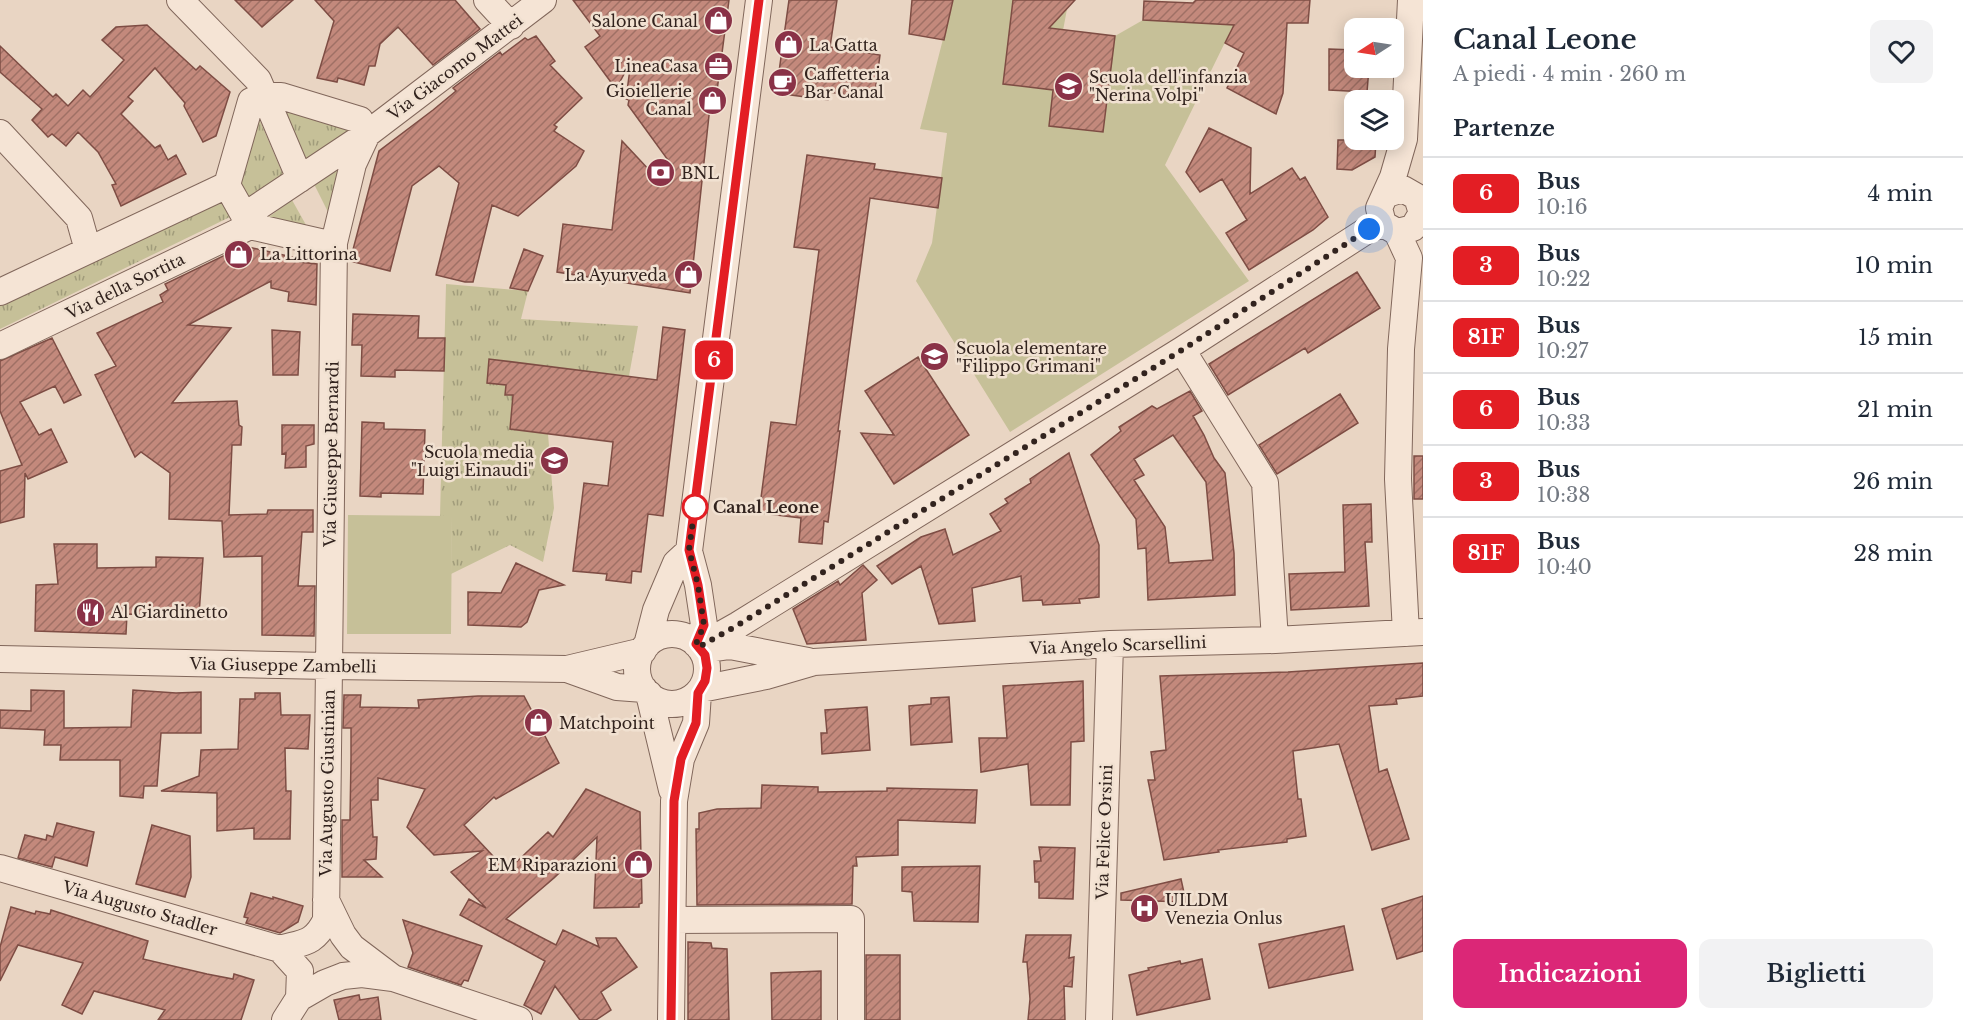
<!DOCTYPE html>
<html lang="it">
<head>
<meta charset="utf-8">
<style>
  :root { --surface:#fff; --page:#f2f2f3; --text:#1f2937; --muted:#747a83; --line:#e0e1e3; --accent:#db2777 }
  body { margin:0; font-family:"Libre Baskerville",serif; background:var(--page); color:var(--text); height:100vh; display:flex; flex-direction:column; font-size:22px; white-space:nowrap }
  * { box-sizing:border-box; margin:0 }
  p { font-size:20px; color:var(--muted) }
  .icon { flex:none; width:33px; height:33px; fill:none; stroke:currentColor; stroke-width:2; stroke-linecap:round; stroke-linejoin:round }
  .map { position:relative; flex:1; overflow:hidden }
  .panel { display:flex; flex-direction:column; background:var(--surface); width:540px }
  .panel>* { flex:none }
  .badge { padding:0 12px; border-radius:9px; font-size:21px; line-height:39px }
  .needle { width:39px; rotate:258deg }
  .tools { position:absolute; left:1344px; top:18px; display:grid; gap:12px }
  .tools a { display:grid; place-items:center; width:60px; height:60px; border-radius:12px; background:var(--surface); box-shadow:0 3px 15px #0003; font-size:30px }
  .you { position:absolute; width:30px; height:30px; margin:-15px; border:4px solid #fff; border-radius:50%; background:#1a73e8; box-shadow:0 0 0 9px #1a73e833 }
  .map>.badge { position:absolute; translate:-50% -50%; box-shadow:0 0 0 3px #fff }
  h2 { padding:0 30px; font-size:22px; line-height:54px }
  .round { display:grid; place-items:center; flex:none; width:63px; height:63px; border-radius:12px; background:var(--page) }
  .summary { display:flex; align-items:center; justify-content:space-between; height:102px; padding:0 30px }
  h1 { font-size:28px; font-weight:600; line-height:45px }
  .action { display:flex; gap:12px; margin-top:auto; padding:12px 30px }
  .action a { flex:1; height:69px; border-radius:12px; background:var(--accent); color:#fff; font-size:24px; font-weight:600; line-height:69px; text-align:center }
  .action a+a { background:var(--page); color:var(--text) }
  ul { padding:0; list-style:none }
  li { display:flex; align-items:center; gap:18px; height:72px; padding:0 30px; border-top:2px solid var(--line) }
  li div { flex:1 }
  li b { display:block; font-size:22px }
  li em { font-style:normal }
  li .badge { min-width:66px; font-weight:700; text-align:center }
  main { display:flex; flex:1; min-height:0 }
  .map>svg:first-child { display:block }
  .grass { fill:url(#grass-tufts) }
  .park { fill:#c6c098 }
  .building { fill:url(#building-hatch); stroke:#7e4d44; stroke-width:1.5; fill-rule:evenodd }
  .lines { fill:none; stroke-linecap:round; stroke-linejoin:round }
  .minor-casing { stroke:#81675b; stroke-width:28 }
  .minor { stroke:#f5e4d5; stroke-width:26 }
  .line-casing { stroke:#fff; stroke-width:14 }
  .line { stroke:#e31e24; stroke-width:9 }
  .walk { stroke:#32231e; stroke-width:6; stroke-dasharray:0 10.8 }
  .stop-dot { fill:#fff; stroke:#e31e24; stroke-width:3 }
  .labels { text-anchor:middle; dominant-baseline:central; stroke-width:5; stroke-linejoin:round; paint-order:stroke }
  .poi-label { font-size:16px; fill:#32231e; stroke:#f1e1d1; text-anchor:start }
  .street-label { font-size:16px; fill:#32231e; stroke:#f1e1d1 }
  .stop-label { font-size:16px; font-weight:bold; fill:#32231e; stroke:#f1e1d1; text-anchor:start }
</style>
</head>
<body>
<main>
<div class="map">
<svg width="1423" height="1020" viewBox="0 0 1423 1020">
  <defs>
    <pattern id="grass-tufts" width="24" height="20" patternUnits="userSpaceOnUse" patternTransform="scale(1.5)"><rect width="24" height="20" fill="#c6c098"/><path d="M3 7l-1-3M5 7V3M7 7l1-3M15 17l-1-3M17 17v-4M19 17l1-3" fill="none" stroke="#a19c7b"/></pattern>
    <pattern id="building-hatch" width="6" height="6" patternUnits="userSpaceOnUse" patternTransform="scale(1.5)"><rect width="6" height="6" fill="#c3897c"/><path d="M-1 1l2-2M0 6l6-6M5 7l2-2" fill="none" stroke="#9f7065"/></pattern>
  </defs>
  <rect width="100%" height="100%" fill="#e9d5c3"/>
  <!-- grass -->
  <path class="grass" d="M279,105L353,130L304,165Z
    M257,114L285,179L251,203L238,177Z
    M341,165L332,220L313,182Z
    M220,198L230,217L0,329V305Z
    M292,200L310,232L266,219Z
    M446,284L528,291L521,319L638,326L629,376L489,360L487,383L506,385V394L513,395L510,429L548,434L554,508L543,562L510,545L451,574L452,516H440Z"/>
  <!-- park -->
  <path class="park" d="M953,0H1012L1067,9L1054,79L1049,125L1103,132L1115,36L1143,20L1236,25L1232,28L1165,165L1249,281L1010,432L916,281L932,243L947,133L920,129Z
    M348,515L452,516L451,634H347Z"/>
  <!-- building -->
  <path class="building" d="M235,0H293L262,27Z
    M315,0H455L480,29L433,65L398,27L380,44L375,66H369L364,85L338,78L337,82L317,78L334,21Z
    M573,0H729L715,106H710L690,293L557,272L563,224L612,230L622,141L652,173L668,160L628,105L629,100L626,99L631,61L616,89L585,47L600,36Z
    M789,0H837L830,47L880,55L874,99L829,92L828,100L776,93Z
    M912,0H953L944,40L909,34Z
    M1013,0H1075L1049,28L1115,36L1103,132L1049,126L1053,90L1003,84Z
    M1196,0H1310L1308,23H1287L1283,93L1276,114L1227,88L1244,53L1225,43L1234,25L1143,20L1144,1L1193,3Z
    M147,25L196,70L200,66L230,92L216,136L203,142L184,106L185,103L155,68L128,97L133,101L121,114L155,148L160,145L168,160L176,155L186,174L121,206L112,185L116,184L98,152L78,132L66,146L52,134L48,137L32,120L42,109L0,72V46L53,97L56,94L68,106L83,90L90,97L124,60L102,40L116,27Z
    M536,36L555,61L550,65L582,98L554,125L557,127L554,131L584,151L576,166L518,216L492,205L473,282H465L436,275L459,183L439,166L412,186L390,271L350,261L379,151L433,110L456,91L453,88L500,52L502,55L525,38L528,40Z
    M1329,49L1354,50V68H1369L1367,92L1329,90Z
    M1209,128L1251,148L1250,194L1292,168L1300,180L1305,177L1328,217L1313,230L1249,270L1226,233L1247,220L1222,179L1200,192L1186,172Z
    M1338,140H1376L1375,157L1352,170L1337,169Z
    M807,155L875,164L874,169L942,178L938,208L870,198L838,431H840L828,522L824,521L822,544L799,542L801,518L759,513L771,422L796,425L819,250L794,247Z
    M244,246L301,259L300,262L317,264L316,305L288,301L289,292L271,288V281L188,325L231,328L172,403L237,401L239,425L242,427L241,445H232L229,515L267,514L268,510H313V532H302L298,586H315L314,636L262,635V556L224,557L222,521L169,519L170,473L141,452L135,457L95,375L116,366L97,333L163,302L160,295L168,290L165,284Z
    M524,249L543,256L528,291L510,288Z
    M1357,272L1380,308L1308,353L1305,348L1228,395L1209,364Z
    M353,314L419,316L418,338H445L444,371L395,370V377L361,376L362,345H352Z
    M663,327L685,330L663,516L648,514L641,572L632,571L631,583L606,580L607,574L573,571L584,483L608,486L613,442L510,429L513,395H505L506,385L487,383L489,359L657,380Z
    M272,330L300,332L298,375H273Z
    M52,338L81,395L64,403L55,386L20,402L39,435L51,429L67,462L28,479L25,473L24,517L0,523V471L22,465L0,411V361Z
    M918,357L969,435L894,484L861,433L894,435L865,391Z
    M1190,391L1202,411L1193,416L1204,435L1214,458L1225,473L1234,553L1235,595L1148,600L1146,548L1138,549L1136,519L1091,455L1121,431L1119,427L1152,406L1157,409ZM1173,435L1206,482L1213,560L1169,563L1165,527L1134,480L1144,475L1134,459Z
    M1340,394L1358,423L1277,474L1259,445Z
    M362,422L384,423V429L425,430L423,494L381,493V497L360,496Z
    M282,425H314V444L306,446V467L285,468L286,453L282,454Z
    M1069,453L1099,545V597L1079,599L1080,603L1043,605L1042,600L1023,601L1021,576L972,588L975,621L939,624L921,566L892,584L877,566L921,537L945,529L953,555L1001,531L990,514L1008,503L1005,499L1031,483L1030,479Z
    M1414,456H1423V499H1414Z
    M1371,504L1372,542H1365L1369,606L1291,610L1289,574L1345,572L1343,505Z
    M54,544H97V568L156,567V557L203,558L199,615L127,614L126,634L35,631L36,585L58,584Z
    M516,563L564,585L539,590L527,622L521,627L468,625V592L501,593Z
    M863,565L877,580L862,593L866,640L807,644L793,609L838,581L840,585Z
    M1423,663V696L1396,699L1397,704L1369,706L1379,772L1387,769L1409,839L1372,850L1339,744L1293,751L1298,799H1301L1306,836L1287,839V842L1218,850L1219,852L1164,860L1148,780H1155L1151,752L1166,750L1160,676L1288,672Z
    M1083,681L1084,741L1071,742L1070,805H1031L1028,764L981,772L979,738H1007L1003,686Z
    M31,690L64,691V728L131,727L133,690L176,693L201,692V733H161L157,786H144L143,798L120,796V760H60L61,745H44L45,730L0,728V710L31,711Z
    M255,693H280L281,715H310L308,749L285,748L286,791H291L290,839H254V828L217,831V793L161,791L199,776L201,750L238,749L240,699H255Z
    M344,695H361L360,707L419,708L418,700L478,696H524L559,763L496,799L494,797L464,825L507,871L548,832L553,837L586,789L640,812L642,903L639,904V907L594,908L597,837L554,878L506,919L556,945L563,930L599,947L596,938H616L637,967L601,992L611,1010L596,1020H580L555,986L541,1014L524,1005L545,961L460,915L469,899L486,908L451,872L482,851L434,855L407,827L425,789L378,778V800H371L373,837H377L376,859L364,860L382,877H342V820H350L351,758V728H343Z
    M949,697L952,742L911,745L909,706L931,704V698Z
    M867,707L870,750L822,754L821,733H827L825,710Z
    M762,785L818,787V792L887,791V788L977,790L975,823L898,820V855L856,857L857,866H853L852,904L697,905L696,829H699V813L717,809L761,808Z
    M57,823L94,832L87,866L55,857L52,867L18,858L25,835L46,840L47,835L53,837Z
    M152,825L190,836L191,877L185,897L136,884Z
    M1039,847L1075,848L1073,899L1039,898V882H1035L1034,861H1041Z
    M980,866L978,922L914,921L912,892L902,891V867Z
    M1181,879L1186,902L1121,900V893Z
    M251,893L273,899V897L303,906L298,922L280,933L246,923L248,918L244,917Z
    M1423,896V951L1397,959L1382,909Z
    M11,907L35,914L36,911L50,914L51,910L148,941L143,959L207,974L233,979L234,974L254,980L241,1020H158L165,1010L94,991L82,1014L62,1005L83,963L18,945L0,981V947Z
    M403,920L482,946L468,981L464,980L461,985L408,967L413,953Z
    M1344,926L1353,970L1269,988L1259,944Z
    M1026,935H1071L1069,958L1074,957L1072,987L1064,986L1065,1020H1028L1030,999L1027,962H1023Z
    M688,942L711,943L712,948L727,949L729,1020H688Z
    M866,955H900V1020H866Z
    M1202,959L1210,999L1137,1015L1129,975L1149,970L1148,968L1180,961L1181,964Z
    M821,971V1020H772L771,973Z
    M359,995L360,1000L378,997L381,1020H339L334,1000Z"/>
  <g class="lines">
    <defs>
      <path id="minor" d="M180,0L258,80L300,179
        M487,0L511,26
        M265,96H281L360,120L367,134L353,164L334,243L320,242L250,226L227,185L251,101Z
        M0,133L79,218L88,250
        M1387,194L1403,189L1417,197L1422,213L1413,228L1397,232L1383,224L1379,208L1393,177L1404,139L1411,0
        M244,216L367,134L543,0
        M1397,232L1409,258L1401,349L1398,479L1406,633
        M0,292L227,185
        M0,346L250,226
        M1182,350L1265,483L1275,640
        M637 669a35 35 0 1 1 70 0a35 35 0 1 1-70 0Z
        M696,644L704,625L698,585L689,551L759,0
        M647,645L656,610L676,563L689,551
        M699,647L738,625L1182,350L1369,229L1383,224
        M702,650L730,646L808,661
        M0,659L328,666L567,669L643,651
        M567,669L617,687L644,689
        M701,689L766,676L814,662L1110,644L1275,640L1423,632
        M649,694L672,790
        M0,868L280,949C304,942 314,944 326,920L334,243
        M326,900L343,935L352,947L393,978L519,1020
        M674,920L851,919V1020
        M280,949L300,971L299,998
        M285,1020L299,998L325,983L343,976L362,974L393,978
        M671,1020L674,801L681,759L696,723L698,693
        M1099,1020L1110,644"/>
    </defs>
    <!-- minor casing -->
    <use href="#minor" class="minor-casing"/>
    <!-- minor -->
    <use href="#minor" class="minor"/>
  </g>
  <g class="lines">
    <defs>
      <path id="line" d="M671,1020L674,801L681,759L696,723L698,693L705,681L707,668L705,655L696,644L704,625L698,585L689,550L759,0"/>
    </defs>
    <!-- line casing -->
    <use href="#line" class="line-casing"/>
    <!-- line -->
    <use href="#line" class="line"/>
    <!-- walk -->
    <path class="walk" d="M695,507V506L689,550L698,585L704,625L696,644L699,647L738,625L1182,350L1369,229"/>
  </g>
  <!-- icons -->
  <defs>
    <symbol id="shop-disc" viewBox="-11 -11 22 22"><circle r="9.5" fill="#8a3247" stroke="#f1e1d1"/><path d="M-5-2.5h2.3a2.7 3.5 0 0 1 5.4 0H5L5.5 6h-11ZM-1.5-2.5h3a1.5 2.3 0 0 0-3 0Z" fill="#fff"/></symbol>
    <symbol id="office-disc" viewBox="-11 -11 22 22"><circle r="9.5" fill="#8a3247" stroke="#f1e1d1"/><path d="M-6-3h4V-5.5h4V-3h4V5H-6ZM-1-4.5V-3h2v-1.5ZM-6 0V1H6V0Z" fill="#fff"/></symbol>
    <symbol id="cafe-disc" viewBox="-11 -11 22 22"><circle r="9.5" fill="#8a3247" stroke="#f1e1d1"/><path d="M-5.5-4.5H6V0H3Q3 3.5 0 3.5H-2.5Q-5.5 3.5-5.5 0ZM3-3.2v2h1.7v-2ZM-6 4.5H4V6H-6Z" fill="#fff"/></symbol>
    <symbol id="school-disc" viewBox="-11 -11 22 22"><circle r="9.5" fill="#8a3247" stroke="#f1e1d1"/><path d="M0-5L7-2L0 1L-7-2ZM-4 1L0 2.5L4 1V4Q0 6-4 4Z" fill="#fff"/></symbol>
    <symbol id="bank-disc" viewBox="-11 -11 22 22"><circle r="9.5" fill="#8a3247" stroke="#f1e1d1"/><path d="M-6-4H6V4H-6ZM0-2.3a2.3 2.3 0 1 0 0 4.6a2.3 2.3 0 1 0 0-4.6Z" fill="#fff"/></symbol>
    <symbol id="restaurant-disc" viewBox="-11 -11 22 22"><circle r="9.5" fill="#8a3247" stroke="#f1e1d1"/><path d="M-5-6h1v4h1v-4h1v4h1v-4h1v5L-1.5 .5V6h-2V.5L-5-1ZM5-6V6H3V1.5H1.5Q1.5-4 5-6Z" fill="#fff"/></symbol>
    <symbol id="hospital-disc" viewBox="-11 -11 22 22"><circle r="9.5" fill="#8a3247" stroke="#f1e1d1"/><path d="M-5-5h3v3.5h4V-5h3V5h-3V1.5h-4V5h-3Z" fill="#fff"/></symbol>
  </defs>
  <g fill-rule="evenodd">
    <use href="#shop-disc" x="702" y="4" width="33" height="33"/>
    <use href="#shop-disc" x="772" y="28" width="33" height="33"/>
    <use href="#office-disc" x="702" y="50" width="33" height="33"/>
    <use href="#cafe-disc" x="766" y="66" width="33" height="33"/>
    <use href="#school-disc" x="1052" y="70" width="33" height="33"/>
    <use href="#shop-disc" x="696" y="84" width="33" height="33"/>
    <use href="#bank-disc" x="644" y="156" width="33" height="33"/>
    <use href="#shop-disc" x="222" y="238" width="33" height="33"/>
    <use href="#shop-disc" x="672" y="258" width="33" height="33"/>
    <use href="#school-disc" x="918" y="340" width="33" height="33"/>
    <use href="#school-disc" x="538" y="444" width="33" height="33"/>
    <use href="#restaurant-disc" x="74" y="596" width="33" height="33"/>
    <use href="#shop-disc" x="522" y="706" width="33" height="33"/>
    <use href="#shop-disc" x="622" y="848" width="33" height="33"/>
    <use href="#hospital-disc" x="1128" y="892" width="33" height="33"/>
  </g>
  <!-- markers -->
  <circle class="stop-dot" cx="695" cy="507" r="12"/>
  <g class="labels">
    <!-- poi labels -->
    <g class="poi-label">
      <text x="698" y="21" text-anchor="end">Salone Canal</text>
      <text x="809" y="45">La Gatta</text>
      <text x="698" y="66" text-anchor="end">LineaCasa</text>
      <text x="804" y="74">Caffetteria<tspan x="804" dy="18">Bar Canal</tspan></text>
      <text x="1089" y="77">Scuola dell'infanzia<tspan x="1089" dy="18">"Nerina Volpi"</tspan></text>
      <text x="692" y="91" text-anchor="end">Gioiellerie<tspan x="692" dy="18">Canal</tspan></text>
      <text x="681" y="173">BNL</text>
      <text x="260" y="254">La Littorina</text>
      <text x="667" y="275" text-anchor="end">La Ayurveda</text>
      <text x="956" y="348">Scuola elementare<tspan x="956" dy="18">"Filippo Grimani"</tspan></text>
      <text x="534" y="452" text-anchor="end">Scuola media<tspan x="534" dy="18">"Luigi Einaudi"</tspan></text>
      <text x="111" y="612">Al Giardinetto</text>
      <text x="559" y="723">Matchpoint</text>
      <text x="617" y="865" text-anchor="end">EM Riparazioni</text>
      <text x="1165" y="900">UILDM<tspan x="1165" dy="18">Venezia Onlus</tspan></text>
    </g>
    <!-- street labels -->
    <g class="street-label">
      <text transform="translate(455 67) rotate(-37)">Via Giacomo Mattei</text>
      <text transform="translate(125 286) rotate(-26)">Via della Sortita</text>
      <text transform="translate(331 454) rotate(-89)">Via Giuseppe Bernardi</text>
      <text transform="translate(1118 645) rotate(-2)">Via Angelo Scarsellini</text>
      <text transform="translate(283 665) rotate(1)">Via Giuseppe Zambelli</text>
      <text transform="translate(327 783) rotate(-89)">Via Augusto Giustinian</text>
      <text transform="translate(1104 832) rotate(-88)">Via Felice Orsini</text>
      <text transform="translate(140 908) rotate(16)">Via Augusto Stadler</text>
    </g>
    <!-- stop labels -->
    <g class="stop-label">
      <text x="713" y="507">Canal Leone</text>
    </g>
  </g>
</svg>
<div class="tools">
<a><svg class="needle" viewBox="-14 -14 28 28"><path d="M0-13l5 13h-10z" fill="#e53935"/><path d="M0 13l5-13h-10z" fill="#747a83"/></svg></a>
<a><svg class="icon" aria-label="layers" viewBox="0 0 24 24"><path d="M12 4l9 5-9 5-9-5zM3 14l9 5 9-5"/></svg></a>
</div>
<div class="you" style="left:1369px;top:229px"></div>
<b class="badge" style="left:714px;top:360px;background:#e31e24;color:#fff">6</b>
</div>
<section class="panel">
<div class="summary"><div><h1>Canal Leone</h1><p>A piedi · 4 min · 260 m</p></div><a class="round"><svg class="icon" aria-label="heart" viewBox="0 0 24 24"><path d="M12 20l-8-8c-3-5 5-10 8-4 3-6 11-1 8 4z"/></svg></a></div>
<h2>Partenze</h2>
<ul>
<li><span class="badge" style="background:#e31e24;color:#fff">6</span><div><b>Bus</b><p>10:16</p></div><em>4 min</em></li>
<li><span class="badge" style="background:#e31e24;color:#fff">3</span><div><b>Bus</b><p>10:22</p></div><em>10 min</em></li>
<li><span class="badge" style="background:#e31e24;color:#fff">81F</span><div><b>Bus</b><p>10:27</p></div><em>15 min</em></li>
<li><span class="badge" style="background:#e31e24;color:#fff">6</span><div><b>Bus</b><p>10:33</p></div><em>21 min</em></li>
<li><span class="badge" style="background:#e31e24;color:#fff">3</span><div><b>Bus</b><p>10:38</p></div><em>26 min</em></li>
<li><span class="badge" style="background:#e31e24;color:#fff">81F</span><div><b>Bus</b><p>10:40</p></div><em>28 min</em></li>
</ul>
<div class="action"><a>Indicazioni</a><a>Biglietti</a></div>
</section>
</main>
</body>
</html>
